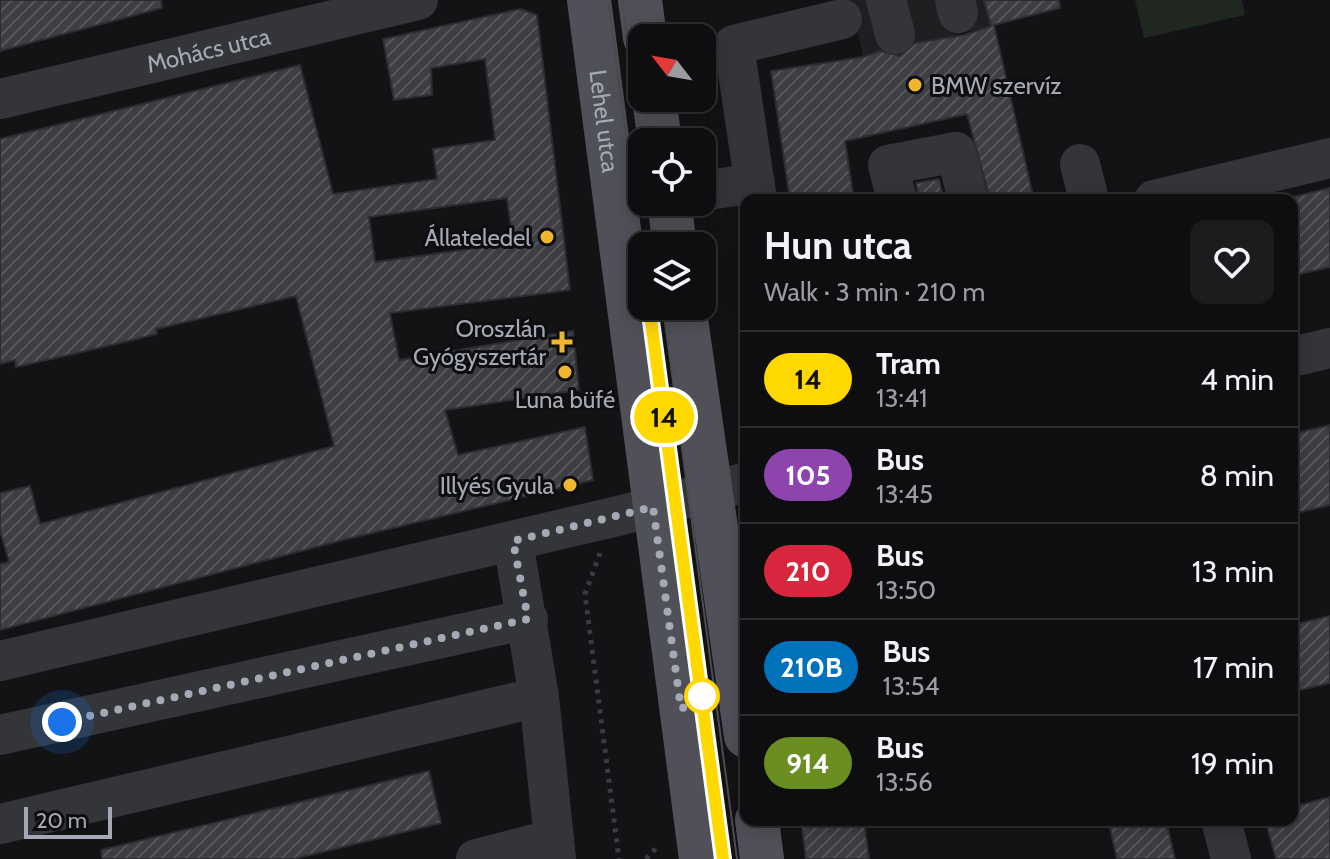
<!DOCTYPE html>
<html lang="en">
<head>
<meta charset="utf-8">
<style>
  :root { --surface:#0e0e10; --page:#1c1c1e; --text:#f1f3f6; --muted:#9b9c9f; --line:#2e2e30 }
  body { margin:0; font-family:Cabin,sans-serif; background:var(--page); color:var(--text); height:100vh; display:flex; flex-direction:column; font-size:30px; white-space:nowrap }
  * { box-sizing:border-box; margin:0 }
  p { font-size:26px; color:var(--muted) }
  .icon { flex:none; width:44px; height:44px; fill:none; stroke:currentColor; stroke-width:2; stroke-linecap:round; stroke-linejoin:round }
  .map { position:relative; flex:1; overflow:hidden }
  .side { position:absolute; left:740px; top:194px; width:558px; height:632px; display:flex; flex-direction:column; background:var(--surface); border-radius:16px; box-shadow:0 4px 20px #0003,0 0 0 2px var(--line) }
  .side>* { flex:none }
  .badge { padding:0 16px; border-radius:26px; font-size:28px; line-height:52px }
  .needle { width:52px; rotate:301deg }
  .tools { position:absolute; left:628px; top:24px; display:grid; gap:16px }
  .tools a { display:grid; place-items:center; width:88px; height:88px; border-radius:16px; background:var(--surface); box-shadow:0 4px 20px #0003,0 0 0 2px var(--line); font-size:40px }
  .scale { position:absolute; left:24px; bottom:20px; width:88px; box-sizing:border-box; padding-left:8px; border:4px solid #a5a9b5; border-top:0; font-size:22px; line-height:28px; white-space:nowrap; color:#a5a9b5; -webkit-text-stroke:6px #0e0e10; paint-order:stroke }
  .you { position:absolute; width:40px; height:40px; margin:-20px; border:6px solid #fff; border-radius:50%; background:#1a73e8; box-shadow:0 0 0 12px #1a73e833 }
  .map>.badge { position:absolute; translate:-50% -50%; box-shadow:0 0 0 4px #fff }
  .round { display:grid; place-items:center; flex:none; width:84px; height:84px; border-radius:16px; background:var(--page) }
  .summary { display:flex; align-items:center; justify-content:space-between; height:136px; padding:0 24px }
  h1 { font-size:38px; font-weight:800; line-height:60px }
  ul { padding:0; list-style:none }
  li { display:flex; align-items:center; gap:24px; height:96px; padding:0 24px; border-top:2px solid var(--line) }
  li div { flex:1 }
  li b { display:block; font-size:30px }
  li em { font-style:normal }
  li .badge { min-width:88px; font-weight:700; text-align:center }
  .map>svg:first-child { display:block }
  .built { fill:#1f1f22 }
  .park { fill:#1f2720 }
  .building { fill:url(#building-hatch); stroke:#2d2d31; stroke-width:2; fill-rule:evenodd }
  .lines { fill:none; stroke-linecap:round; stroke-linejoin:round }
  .path { stroke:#3a3c40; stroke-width:5; stroke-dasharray:4 6; stroke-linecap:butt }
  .minor { stroke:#343539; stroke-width:40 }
  .major { stroke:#505158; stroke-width:44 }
  .tram { stroke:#4b4d52; stroke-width:2 }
  .line-casing { stroke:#fff; stroke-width:18 }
  .line { stroke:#ffd800; stroke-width:12 }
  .walk { stroke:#a5a9b5; stroke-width:8; stroke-dasharray:0 14.4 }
  .poi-dot { fill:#efb630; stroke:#0e0e10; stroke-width:3 }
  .stop-dot { fill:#fff; stroke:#ffd800; stroke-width:4 }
  .labels { text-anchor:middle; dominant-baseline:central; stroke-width:6; stroke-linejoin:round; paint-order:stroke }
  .street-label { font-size:24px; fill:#a5a9b5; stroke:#0e0e10 }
  .poi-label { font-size:24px; fill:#a5a9b5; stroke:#0e0e10; text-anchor:end }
</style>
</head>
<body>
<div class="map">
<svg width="1330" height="859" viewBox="0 0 1330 859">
  <defs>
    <pattern id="building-hatch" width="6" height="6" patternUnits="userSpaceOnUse" patternTransform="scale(2)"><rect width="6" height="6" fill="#3d3e42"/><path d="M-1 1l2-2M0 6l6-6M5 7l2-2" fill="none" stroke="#56575b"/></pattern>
  </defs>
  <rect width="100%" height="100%" fill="#131315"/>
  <!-- built -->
  <path class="built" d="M851,0H1022L1026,17L950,36L967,114L879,133Z"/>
  <!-- park -->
  <path class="park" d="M1135,0H1242L1245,15L1144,38Z"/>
  <!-- building -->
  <path class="building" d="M0,0H161L162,8L0,51Z
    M984,0H1059L1060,8L994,25L1034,200H990L967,114L845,141L854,200H790L771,71L863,57L880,51L900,56L915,43L964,35L991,26Z
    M520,9L537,15L570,290L390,313L399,360L573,331L579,390L445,410L458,455L585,427L593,480L343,540L0,630V564L9,562L0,531V493L30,486L40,524L334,446L296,296L156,329L157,334L99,348L16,367L15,360L0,364V139L300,65L333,194L437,179L433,149L495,140L485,59L431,68L432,95L394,100L383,39ZM507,198L513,243L375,262L369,217Z
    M939,179L944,200H919L916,183Z
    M1330,188V267L1292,276V197Z
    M1330,425V505L1292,514V434Z
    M1330,616V683L1292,692V625Z
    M429,771L441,823L294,859H102L101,850Z
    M1330,797V859H1276L1265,820H1292V807Z
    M801,820H864L869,859H806Z
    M1108,820H1166L1175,859H1117Z"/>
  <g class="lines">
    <!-- path -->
    <path class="path" d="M600,553L585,594L619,859
      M646,859L656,848"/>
    <!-- minor -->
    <g class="minor">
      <path d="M886,0L895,34"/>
      <path d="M955,0L958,13"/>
      <path id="s1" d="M0,99L418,0"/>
      <path d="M1080,164L1089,200"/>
      <path d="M702,191L755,183"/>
      <path d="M757,200L734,45L842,19"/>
      <path d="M897,200L888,165L956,152L968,200"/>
      <path d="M1154,200L1330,158"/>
      <path d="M1292,357L1330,348"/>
      <path d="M513,541L539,697L556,859"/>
      <path d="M0,661L622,515L746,482"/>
      <path d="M0,735L528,619"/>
      <path d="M1221,820L1231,859"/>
      <path d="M0,824L539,697"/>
      <path d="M476,859L554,839"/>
    </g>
    <!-- major -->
    <g class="major">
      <path id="s2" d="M589,0L701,859"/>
      <path d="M640,0L645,38"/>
      <path d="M654,98L660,142"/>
      <path d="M669,202L675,246"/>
      <path d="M684,306L746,736"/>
      <path d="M757,820L762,859"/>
    </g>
    <!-- tram -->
    <path class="tram" d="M608,0L642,255
      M622,0L642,151
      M649,202L655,246
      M649,306L723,859
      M663,306L737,859"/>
  </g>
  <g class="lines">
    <defs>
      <path id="line" d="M649,306L723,859"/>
    </defs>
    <!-- line casing -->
    <use href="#line" class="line-casing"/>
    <!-- line -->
    <use href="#line" class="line"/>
    <!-- walk -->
    <path class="walk" d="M62,722L528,619L513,541L653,507L681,709L702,696"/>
  </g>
  <!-- markers -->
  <g class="poi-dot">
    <circle cx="915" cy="85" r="8"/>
    <circle cx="547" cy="237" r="8"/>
    <path d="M558 330h8v8h8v8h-8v8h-8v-8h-8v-8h8z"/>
    <circle cx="565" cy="372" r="8"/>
    <circle cx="570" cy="485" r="8"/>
  </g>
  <circle class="stop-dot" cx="702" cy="696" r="16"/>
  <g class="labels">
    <!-- street labels -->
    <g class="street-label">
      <text stroke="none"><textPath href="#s1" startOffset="214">Mohács utca</textPath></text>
      <text stroke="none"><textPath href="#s2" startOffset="122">Lehel utca</textPath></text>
    </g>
    <!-- poi labels -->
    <g class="poi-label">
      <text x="931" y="85" text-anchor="start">BMW szervíz</text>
      <text x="531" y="237">Állateledel</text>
      <text x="546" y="328">Oroszlán<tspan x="546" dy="28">Gyógyszertár</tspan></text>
      <text x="565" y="399" text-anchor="middle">Luna büfé</text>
      <text x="554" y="485">Illyés Gyula</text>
    </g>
  </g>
</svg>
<div class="tools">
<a><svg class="needle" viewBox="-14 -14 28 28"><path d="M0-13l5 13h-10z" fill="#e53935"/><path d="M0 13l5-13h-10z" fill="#9b9c9f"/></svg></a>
<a><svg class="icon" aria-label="locate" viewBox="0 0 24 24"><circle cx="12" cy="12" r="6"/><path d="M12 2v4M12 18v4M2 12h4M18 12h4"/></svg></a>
<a><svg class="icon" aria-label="layers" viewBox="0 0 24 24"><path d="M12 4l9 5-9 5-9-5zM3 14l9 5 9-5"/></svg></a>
</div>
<div class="scale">20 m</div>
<div class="you" style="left:62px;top:722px"></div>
<b class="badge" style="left:664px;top:417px;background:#ffd800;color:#111">14</b>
<section class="side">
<div class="summary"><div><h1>Hun utca</h1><p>Walk · 3 min · 210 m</p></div><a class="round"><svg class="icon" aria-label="heart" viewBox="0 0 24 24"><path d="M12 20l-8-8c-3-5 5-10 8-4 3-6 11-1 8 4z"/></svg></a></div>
<ul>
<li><span class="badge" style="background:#ffd800;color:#111">14</span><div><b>Tram</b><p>13:41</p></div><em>4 min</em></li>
<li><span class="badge" style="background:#8e44ad;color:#fff">105</span><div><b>Bus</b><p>13:45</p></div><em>8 min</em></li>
<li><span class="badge" style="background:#d7263d;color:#fff">210</span><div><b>Bus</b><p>13:50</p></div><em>13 min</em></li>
<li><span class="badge" style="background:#0072bc;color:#fff">210B</span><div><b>Bus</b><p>13:54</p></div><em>17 min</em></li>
<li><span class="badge" style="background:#6b8e23;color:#fff">914</span><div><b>Bus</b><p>13:56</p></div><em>19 min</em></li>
</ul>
</section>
</div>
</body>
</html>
